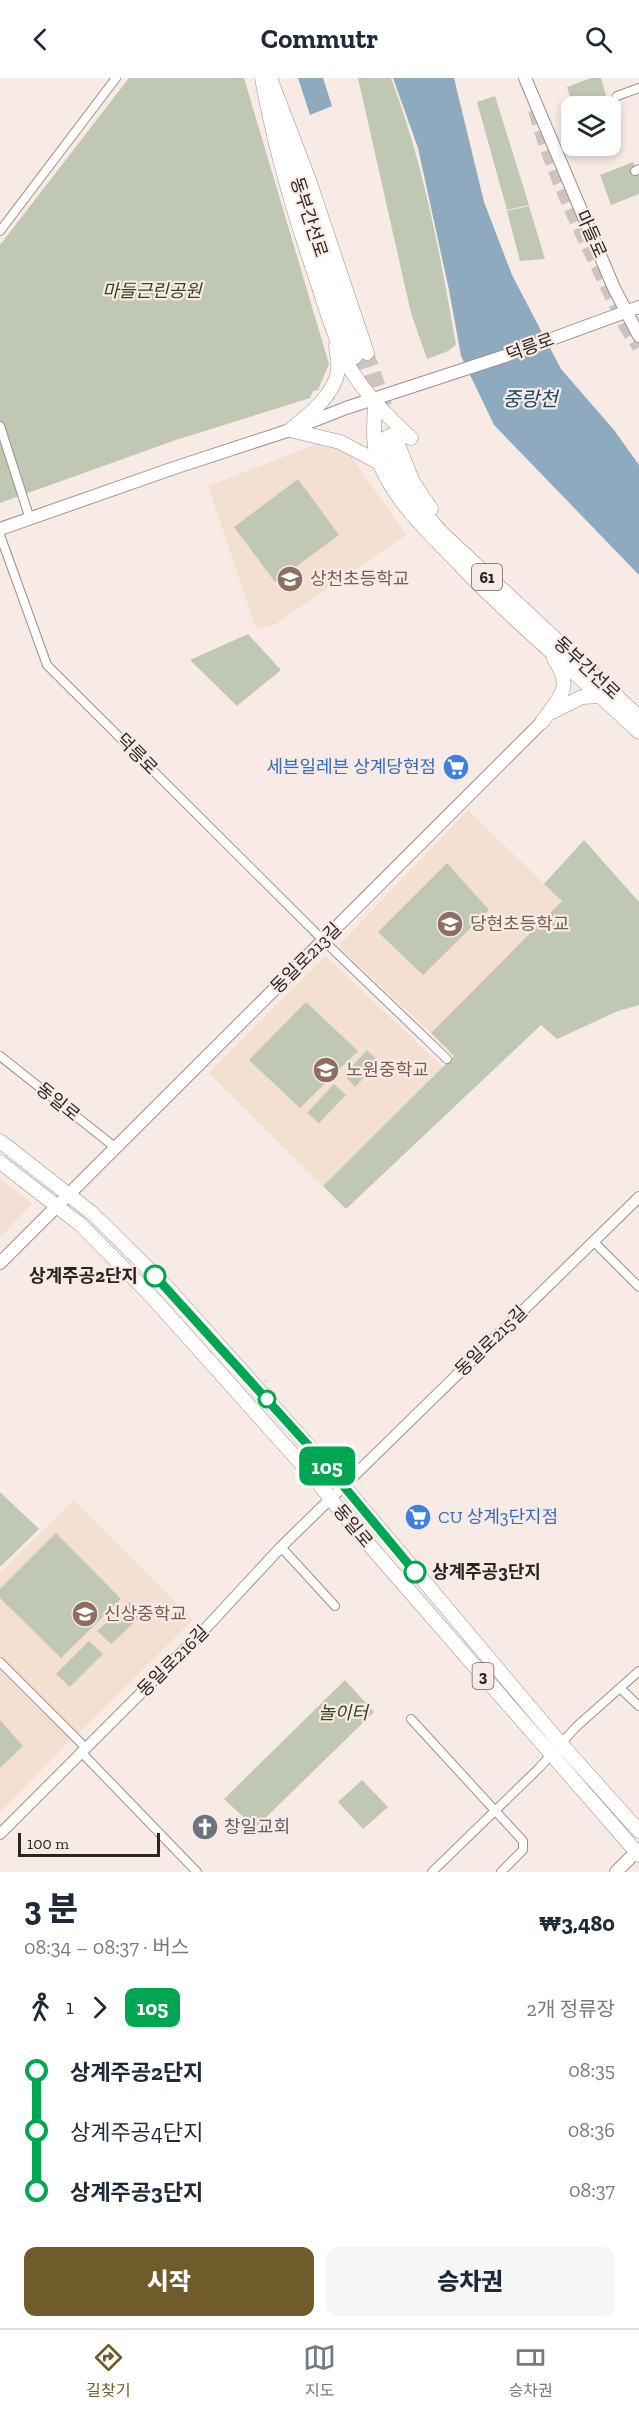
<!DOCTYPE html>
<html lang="ko">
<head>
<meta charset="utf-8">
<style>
  :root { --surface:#fff; --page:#f6f6f7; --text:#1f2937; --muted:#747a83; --line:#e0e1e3; --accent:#6f5c2a }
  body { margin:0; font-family:"Zilla Slab","Noto Sans KR",serif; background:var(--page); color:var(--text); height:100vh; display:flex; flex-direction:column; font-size:22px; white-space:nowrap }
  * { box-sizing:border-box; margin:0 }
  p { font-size:20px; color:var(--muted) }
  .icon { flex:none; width:33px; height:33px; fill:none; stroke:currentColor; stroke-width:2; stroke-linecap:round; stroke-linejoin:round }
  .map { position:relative; height:1794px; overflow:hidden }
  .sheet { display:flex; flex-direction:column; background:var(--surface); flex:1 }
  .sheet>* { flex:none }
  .badge { padding:0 12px; border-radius:9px; font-size:21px; line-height:39px }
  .buttons { position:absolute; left:561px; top:18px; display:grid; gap:12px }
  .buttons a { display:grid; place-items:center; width:60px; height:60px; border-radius:12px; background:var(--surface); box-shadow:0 3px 9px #0003; font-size:30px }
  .scale { position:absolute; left:18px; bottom:15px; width:142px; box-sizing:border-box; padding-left:6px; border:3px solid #2a2523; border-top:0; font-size:16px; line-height:21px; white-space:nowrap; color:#2a2523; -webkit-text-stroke:4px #f8ebe6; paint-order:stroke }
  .map>.badge { position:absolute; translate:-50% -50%; box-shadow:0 0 0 3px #fff }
  .legs { display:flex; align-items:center; gap:9px; height:66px; padding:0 24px; font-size:20px }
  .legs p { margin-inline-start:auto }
  .headline { display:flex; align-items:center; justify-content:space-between; height:102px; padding:0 24px }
  h1 { font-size:33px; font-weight:800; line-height:45px }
  .primary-button { display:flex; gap:12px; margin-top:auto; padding:12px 24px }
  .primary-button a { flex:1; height:69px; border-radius:12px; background:var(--accent); color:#fff; font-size:24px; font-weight:800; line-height:69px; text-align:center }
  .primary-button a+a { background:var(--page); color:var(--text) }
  ul { padding:0 24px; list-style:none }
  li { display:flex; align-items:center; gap:21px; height:60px; font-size:22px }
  li i { display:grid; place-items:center; width:9px; height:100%; margin:0 8px; background:currentColor }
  li i::after { content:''; width:15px; height:15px; margin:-8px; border:4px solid; border-radius:50%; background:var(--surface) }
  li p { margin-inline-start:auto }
  li:first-child i { background:linear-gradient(#0000 50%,currentColor 0) }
  li:last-child i { background:linear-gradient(currentColor 50%,#0000 0) }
  header { display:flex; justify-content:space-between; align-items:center; height:78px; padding:0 24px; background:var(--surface); font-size:27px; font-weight:800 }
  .tabs { display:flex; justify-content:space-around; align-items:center; height:84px; border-top:2px solid var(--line); background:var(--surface); font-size:16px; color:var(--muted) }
  .tabs a { display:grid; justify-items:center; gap:3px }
  .tabs .active { color:var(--accent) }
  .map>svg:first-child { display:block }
  .built { fill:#f2ded5 }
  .education { fill:#f4e0d1 }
  .green { fill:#c0c7b2 }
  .water { fill:#8eaabe }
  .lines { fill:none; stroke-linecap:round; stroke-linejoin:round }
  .trunk-tunnel { stroke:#cfc3bf; stroke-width:14; stroke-dasharray:14 7; stroke-linecap:butt }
  .minor-casing { stroke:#9c918c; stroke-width:10 }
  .tertiary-casing { stroke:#9c918c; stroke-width:12 }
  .secondary-casing { stroke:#9c918c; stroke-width:14 }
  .primary-casing { stroke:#9c918c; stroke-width:15 }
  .trunk-casing { stroke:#9c918c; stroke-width:15 }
  .minor { stroke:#fff; stroke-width:8 }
  .tertiary { stroke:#fff; stroke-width:10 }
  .secondary { stroke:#fff; stroke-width:12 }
  .primary { stroke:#fff; stroke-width:14 }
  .trunk { stroke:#fff; stroke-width:14 }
  .line-1-casing { stroke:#fff; stroke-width:14 }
  .line-1 { stroke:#00a651; stroke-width:9 }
  .stop-1-dot { fill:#fff; stroke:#00a651; stroke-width:3 }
  .labels { text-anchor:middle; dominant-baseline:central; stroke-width:4.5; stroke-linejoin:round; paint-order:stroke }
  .shield { fill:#f8ebe6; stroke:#68605e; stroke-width:1.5 }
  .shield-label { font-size:16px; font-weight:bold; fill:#2a2523 }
  .street-label { font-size:18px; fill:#2a2523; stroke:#f8ebe6 }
  .park-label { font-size:18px; font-style:italic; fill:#364313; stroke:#f8ebe6 }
  .education-label { font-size:18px; fill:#785e54; stroke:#f8ebe6; text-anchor:start }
  .shop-label { font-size:18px; fill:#366cbe; stroke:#f8ebe6; text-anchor:end }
  .stop-label { font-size:18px; font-weight:bold; fill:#2a2523; stroke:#f8ebe6; text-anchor:end }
  .worship-label { font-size:18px; fill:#5b616d; stroke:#f8ebe6; text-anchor:start }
  .water-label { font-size:20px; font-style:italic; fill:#184967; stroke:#f8ebe6 }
</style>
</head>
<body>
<header><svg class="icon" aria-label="back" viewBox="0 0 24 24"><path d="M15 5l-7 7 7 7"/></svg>Commutr<svg class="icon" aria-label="search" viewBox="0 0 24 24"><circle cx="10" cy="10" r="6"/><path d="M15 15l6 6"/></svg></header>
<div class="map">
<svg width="639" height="1794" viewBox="0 0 639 1794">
  <rect width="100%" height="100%" fill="#f8ebe6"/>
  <!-- built -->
  <path class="built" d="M0,1101L32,1125L0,1160Z"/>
  <!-- education -->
  <path class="education" d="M317,366L337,370L351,378L406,457L276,546L256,551L208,408Z
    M468,732L562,823L431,955L338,868Z
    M325,878L443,989L323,1108L209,995Z
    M74,1422L193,1542L78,1656L0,1577V1495Z
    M0,1591L71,1662L0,1734Z"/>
  <!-- green -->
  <path class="green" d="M129,0H244L329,286L318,312L313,313L310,320L176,362L0,425V167Z
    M358,0H391C424,87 440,176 456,267L448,273L427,281L411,235Z
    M591,0H601L609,28H573L567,9Z
    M495,18L529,127L507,132L477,24Z
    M633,84L639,99V116L611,127L600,97Z
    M529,128L545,181L520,183L507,133Z
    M298,401L339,457L275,504L234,449Z
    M248,556L281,592L237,628L190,582Z
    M584,762L639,824V927L618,933L557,961L541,947L346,1131L323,1108L454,978L431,955L562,823L544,806Z
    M447,785L489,832L423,897L378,854Z
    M306,924L358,973L300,1030L249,982Z
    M367,972L379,984L355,1009L344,997Z
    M334,1006L346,1017L319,1045L307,1035Z
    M0,1414L39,1451L0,1489Z
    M56,1455L121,1521L61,1580L0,1520V1511Z
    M130,1524L141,1538L111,1566L97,1553Z
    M89,1563L103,1576L70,1609L56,1596Z
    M345,1602L374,1634L255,1750L224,1721Z
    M0,1642L23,1668L0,1690Z
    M362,1702L388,1729L363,1751L338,1724Z"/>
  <!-- water -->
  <path class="water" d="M298,0H323L332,28L310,37Z
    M393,0H454L484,124L512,197L561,291L614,352L639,387V497L494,347L461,278L449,212L418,70Z"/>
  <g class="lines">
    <!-- trunk-tunnel -->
    <path class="trunk-tunnel" d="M535,32C555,107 594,179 626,249L639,269
      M367,275L386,330
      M355,279L367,311"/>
    <defs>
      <path id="minor" d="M617,18L639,10
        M635,93L639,91
        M0,153L116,0
        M0,348L30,441
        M0,457L47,587L324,863L447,981
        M0,978L116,1070
        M593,1163L639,1209
        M281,1469L335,1528
        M0,1584L86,1670
        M621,1611L639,1628
        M411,1641L523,1763V1772L501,1794
        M82,1675L197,1794
        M432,1794L539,1690L576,1649L639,1593"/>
      <path id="tertiary" d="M0,1756L204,1552L281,1469L639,1119"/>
      <path id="secondary" d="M525,0L614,210L639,258
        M0,451L174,390L290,352L346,330L505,278L639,229
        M0,1185L542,644
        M616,1794L639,1771"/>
      <path id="primary" d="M0,1063L92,1135L166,1208L327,1388L561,1666L639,1753
        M0,1084L81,1147L153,1220L314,1400L351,1446L639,1777"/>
      <path id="trunk" d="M262,0C274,66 292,130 314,194C325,227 334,261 351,292C365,315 391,342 411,360
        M270,0L309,102L367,275
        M275,33L355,279
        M375,321C375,341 371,365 379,384C396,425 428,454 458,485C515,545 579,597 639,654
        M290,352C308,337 334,318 338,293C339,285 337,276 336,268
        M290,352L340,364L378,384
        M397,364L413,404L431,431
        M389,371L407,415L441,454L639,639
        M379,376L380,365C390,355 396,355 409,359
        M552,634L582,619L601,618
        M542,644C560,618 574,610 554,581"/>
    </defs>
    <!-- minor casing -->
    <use href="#minor" class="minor-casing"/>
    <!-- tertiary casing -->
    <use href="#tertiary" class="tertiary-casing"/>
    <!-- secondary casing -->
    <use href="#secondary" class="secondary-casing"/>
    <!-- primary casing -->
    <use href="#primary" class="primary-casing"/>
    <!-- trunk casing -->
    <use href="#trunk" class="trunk-casing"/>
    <!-- minor -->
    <use href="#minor" class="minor"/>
    <!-- tertiary -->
    <use href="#tertiary" class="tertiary"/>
    <!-- secondary -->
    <use href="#secondary" class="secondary"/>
    <!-- primary -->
    <use href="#primary" class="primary"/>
    <!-- trunk -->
    <use href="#trunk" class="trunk"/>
  </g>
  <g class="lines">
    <defs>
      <path id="line-1" d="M155,1198L327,1388L415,1494"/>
    </defs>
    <!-- line-1 casing -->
    <use href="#line-1" class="line-1-casing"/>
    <!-- line-1 -->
    <use href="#line-1" class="line-1"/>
  </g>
  <!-- icons -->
  <defs>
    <symbol id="school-disc" viewBox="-11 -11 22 22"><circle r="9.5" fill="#8d6e63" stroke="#f8ebe6"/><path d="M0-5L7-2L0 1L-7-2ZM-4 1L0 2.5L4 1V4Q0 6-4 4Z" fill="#fff"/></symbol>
    <symbol id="supermarket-disc" viewBox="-11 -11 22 22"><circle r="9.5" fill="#3f7fe0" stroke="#f8ebe6"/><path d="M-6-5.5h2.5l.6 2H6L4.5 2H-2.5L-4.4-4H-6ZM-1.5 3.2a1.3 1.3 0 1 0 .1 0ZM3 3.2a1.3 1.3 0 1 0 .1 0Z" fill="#fff"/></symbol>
    <symbol id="church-disc" viewBox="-11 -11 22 22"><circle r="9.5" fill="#6b7280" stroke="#f8ebe6"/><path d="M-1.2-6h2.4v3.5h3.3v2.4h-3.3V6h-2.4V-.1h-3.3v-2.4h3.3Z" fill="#fff"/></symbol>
  </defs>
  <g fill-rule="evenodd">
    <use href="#school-disc" x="275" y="486" width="30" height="30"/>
    <use href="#supermarket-disc" x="441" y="674" width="30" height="30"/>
    <use href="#school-disc" x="435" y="831" width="30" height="30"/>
    <use href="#school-disc" x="311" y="977" width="30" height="30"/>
    <use href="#supermarket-disc" x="403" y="1424" width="30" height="30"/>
    <use href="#school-disc" x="70" y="1521" width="30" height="30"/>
    <use href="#church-disc" x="190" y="1734" width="30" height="30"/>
  </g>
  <!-- markers -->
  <g class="stop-1-dot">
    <circle cx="155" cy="1198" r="10"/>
    <circle cx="267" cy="1321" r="8"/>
    <circle cx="415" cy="1494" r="10"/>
  </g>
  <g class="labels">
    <!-- shield labels -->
    <g class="shield">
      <rect x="472" y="486" width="30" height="26" rx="4.5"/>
      <rect x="472.5" y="1585" width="21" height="26" rx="4.5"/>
    </g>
    <g class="shield-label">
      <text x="487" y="499">61</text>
      <text x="483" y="1598">3</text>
    </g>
    <!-- street labels -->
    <g class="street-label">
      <text transform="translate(309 139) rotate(72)">동부간선로</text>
      <text transform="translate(591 156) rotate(66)">마들로</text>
      <text transform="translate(530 269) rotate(-20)">덕릉로</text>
      <text transform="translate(587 590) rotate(43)">동부간선로</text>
      <text transform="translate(137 676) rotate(45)">덕릉로</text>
      <text transform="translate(306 880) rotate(-45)">동일로213길</text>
      <text transform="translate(58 1024) rotate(39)">동일로</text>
      <text transform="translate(491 1263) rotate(-44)">동일로215길</text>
      <text transform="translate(353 1448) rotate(50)">동일로</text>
      <text transform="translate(173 1583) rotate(-45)">동일로216길</text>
    </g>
    <!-- park labels -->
    <g class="park-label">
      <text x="152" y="213">마들근린공원</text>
      <text x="343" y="1635">놀이터</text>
    </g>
    <!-- education labels -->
    <g class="education-label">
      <text x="310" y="501">상천초등학교</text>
      <text x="470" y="846">당현초등학교</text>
      <text x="346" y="992">노원중학교</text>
      <text x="104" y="1536">신상중학교</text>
    </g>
    <!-- shop labels -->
    <g class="shop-label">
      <text x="436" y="689">세븐일레븐 상계당현점</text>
      <text x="438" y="1439" text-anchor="start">CU 상계3단지점</text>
    </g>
    <!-- stop labels -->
    <g class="stop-label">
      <text x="138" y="1198">상계주공2단지</text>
      <text x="432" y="1494" text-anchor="start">상계주공3단지</text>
    </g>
    <!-- worship labels -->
    <g class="worship-label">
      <text x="224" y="1749">창일교회</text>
    </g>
    <!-- water labels -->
    <g class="water-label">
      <text x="530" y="321">중랑천</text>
    </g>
  </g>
</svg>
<div class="buttons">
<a><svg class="icon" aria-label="layers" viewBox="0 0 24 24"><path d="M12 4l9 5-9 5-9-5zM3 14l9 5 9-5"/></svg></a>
</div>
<div class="scale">100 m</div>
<b class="badge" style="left:327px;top:1388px;background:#00a651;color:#fff">105</b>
</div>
<section class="sheet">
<div class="headline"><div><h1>3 분</h1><p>08:34 – 08:37 · 버스</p></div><b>₩3,480</b></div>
<div class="legs"><svg class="icon" aria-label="walk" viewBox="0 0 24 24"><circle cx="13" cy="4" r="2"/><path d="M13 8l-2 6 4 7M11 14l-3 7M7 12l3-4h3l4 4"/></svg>1<svg class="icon" aria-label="forward" viewBox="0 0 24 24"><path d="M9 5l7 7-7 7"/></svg><b class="badge" style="background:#00a651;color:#fff">105</b><p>2개 정류장</p></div>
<ul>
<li><i style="color:#00a651"></i><b>상계주공2단지</b><p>08:35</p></li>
<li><i style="color:#00a651"></i><span>상계주공4단지</span><p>08:36</p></li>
<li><i style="color:#00a651"></i><b>상계주공3단지</b><p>08:37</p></li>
</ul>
<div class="primary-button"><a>시작</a><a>승차권</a></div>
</section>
<nav class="tabs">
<a class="active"><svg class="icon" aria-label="directions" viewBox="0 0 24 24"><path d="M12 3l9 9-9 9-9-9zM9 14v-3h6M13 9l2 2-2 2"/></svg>길찾기</a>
<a><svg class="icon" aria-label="map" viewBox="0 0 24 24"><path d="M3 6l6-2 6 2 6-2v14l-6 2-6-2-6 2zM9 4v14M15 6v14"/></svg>지도</a>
<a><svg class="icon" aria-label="tickets" viewBox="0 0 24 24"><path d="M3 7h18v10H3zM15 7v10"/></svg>승차권</a>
</nav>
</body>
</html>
